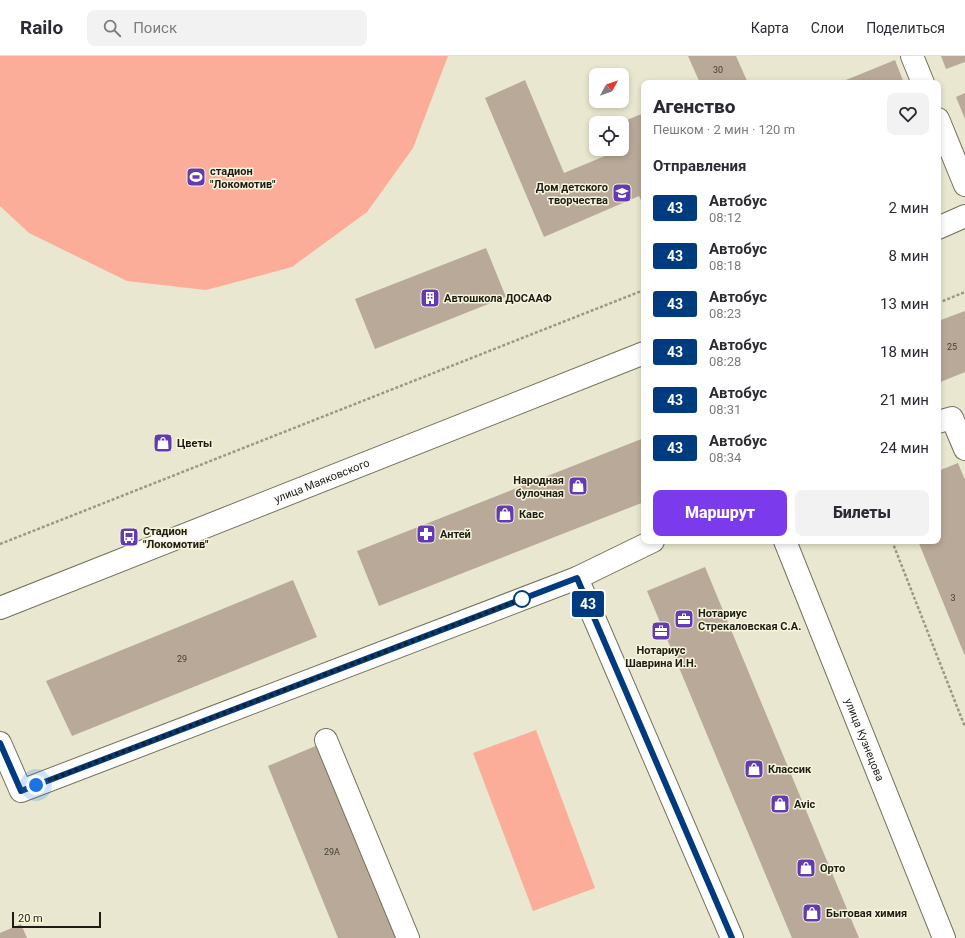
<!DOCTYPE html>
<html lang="ru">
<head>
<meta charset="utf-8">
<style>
  :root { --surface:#fff; --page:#f2f2f3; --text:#2b2b33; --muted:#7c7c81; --line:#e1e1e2; --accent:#7c3aed }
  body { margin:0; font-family:Roboto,sans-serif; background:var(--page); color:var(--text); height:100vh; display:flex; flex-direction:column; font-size:15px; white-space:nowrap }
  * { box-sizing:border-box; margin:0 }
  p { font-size:13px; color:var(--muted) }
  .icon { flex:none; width:22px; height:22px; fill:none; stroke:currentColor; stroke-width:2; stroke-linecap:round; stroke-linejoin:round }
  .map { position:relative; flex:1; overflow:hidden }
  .side { position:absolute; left:641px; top:24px; width:300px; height:464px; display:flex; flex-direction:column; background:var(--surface); border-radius:8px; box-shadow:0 2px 6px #0003 }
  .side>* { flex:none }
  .badge { padding:0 8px; border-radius:3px; font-size:14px; line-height:26px }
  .needle { width:26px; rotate:50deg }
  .tools { position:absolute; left:589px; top:12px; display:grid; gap:8px }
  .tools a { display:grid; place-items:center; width:40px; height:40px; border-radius:8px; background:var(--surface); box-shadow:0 2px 6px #0003; font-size:20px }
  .scale { position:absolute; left:12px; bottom:10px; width:89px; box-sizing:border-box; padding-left:4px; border:2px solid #1e1d15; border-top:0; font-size:11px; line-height:14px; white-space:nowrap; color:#1e1d15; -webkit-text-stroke:3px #f7f4dc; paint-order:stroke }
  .you { position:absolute; width:20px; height:20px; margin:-10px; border:3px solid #fff; border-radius:50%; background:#1a73e8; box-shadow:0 0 0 6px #1a73e833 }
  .map>.badge { position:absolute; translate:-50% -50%; box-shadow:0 0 0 2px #fff }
  h2 { padding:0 12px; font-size:15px; line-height:36px }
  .round { display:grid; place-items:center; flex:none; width:42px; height:42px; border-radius:8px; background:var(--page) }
  .headline { display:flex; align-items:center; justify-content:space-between; height:68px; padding:0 12px }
  h1 { font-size:19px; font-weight:800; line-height:30px }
  .button { display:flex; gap:8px; margin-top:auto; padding:8px 12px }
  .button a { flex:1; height:46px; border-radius:8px; background:var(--accent); color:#fff; font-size:16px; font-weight:800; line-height:46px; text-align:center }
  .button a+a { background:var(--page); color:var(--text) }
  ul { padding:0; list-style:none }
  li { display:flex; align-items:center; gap:12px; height:48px; padding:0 12px }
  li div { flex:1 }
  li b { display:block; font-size:15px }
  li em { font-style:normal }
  li .badge { min-width:44px; font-weight:700; text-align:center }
  header { display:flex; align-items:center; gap:24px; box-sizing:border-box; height:56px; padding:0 20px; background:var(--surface); border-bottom:1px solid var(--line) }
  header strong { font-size:19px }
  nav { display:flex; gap:22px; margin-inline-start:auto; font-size:14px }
  .search { width:280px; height:36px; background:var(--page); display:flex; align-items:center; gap:10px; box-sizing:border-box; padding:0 14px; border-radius:8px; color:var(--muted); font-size:15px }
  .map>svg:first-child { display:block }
  .park { fill:#fbad9a }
  .building { fill:#b9a998 }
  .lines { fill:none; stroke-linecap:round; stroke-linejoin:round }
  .minor-casing { stroke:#74715c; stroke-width:24 }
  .path { stroke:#9a9887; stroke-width:2.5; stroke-dasharray:3 2; stroke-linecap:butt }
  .minor { stroke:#fff; stroke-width:22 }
  .line-casing { stroke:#fff; stroke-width:9 }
  .line { stroke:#003b80; stroke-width:6 }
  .walk { stroke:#1e1d15; stroke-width:4; stroke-dasharray:0 7.2 }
  .stop-dot { fill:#fff; stroke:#003b80; stroke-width:2 }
  .labels { text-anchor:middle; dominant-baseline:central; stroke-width:3; stroke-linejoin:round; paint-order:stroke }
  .number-label { font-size:9px; fill:#454036 }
  .poi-label { font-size:11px; font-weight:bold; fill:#1e1d15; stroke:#f7f4dc; text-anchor:start }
  .street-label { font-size:11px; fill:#1e1d15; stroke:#f7f4dc }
</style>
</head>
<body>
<header>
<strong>Railo</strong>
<div class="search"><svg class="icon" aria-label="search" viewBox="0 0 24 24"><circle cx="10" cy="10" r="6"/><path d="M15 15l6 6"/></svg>Поиск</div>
<nav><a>Карта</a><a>Слои</a><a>Поделиться</a></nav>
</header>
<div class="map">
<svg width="965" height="882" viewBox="0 0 965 882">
  <rect width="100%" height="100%" fill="#e9e7cf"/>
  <!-- park -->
  <path class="park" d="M0,0H448L413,92L367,156L292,211L206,234L127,225L29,177L0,150Z
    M536,674L595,832L533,855L473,697Z"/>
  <!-- building -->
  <path class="building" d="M688,0H736L748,27H700Z
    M941,0H965V6L946,13Z
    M895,4L904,27H847L846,24Z
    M525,24L564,117L622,93V66L644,57V151L639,140L544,181L485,42Z
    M965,37V63L956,41Z
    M486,192L506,241L375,293L355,243Z
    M965,255V316L938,327V265Z
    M644,382V446L379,550L357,495Z
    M958,407L965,424V600L918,485H938V415Z
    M705,511L859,882H792L647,535Z
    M293,524L317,581L72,680L46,625Z
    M318,689L396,882H338L268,710Z
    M21,868L27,882H0V877Z"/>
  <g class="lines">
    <defs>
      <g id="minor">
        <path d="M912,0L923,27"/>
        <path d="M938,63L965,129"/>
        <path d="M938,172L965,160"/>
        <path d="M938,366L952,362L965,393"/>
        <path d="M653,485L577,522L732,882"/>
        <path id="s1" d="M785,485L944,882"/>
        <path id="s2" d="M0,552L644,297"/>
        <path d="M326,684L408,882"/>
        <path d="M0,687L21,735L577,522"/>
      </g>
    </defs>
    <!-- minor casing -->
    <use href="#minor" class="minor-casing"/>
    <!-- path -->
    <path class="path" d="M938,247L965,236
      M892,485L965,671
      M0,488L644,234"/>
    <!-- minor -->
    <use href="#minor" class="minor"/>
  </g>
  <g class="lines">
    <defs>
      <path id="line" d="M0,687L21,735L577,522L732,882"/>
    </defs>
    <!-- line casing -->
    <use href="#line" class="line-casing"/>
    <!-- line -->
    <use href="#line" class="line"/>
    <!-- walk -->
    <path class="walk" d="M36,729L522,543"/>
  </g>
  <!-- icons -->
  <defs>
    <symbol id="stadium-square" viewBox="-11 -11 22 22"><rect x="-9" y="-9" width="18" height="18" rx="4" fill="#623ab2" stroke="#f7f4dc"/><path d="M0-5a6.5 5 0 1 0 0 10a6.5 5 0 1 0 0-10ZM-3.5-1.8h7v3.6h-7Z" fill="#fff"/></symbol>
    <symbol id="school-square" viewBox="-11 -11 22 22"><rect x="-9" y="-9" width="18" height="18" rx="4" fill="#623ab2" stroke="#f7f4dc"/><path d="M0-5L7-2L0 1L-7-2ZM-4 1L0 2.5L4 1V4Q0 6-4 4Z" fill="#fff"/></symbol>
    <symbol id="building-square" viewBox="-11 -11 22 22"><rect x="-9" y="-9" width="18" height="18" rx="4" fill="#623ab2" stroke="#f7f4dc"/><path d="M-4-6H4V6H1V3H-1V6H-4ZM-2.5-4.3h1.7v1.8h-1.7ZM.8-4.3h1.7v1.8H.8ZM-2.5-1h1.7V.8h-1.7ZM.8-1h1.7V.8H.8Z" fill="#fff"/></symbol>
    <symbol id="shop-square" viewBox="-11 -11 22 22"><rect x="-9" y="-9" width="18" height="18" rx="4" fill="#623ab2" stroke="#f7f4dc"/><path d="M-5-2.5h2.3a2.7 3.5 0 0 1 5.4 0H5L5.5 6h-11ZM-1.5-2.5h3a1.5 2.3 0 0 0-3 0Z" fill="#fff"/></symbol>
    <symbol id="pharmacy-square" viewBox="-11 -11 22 22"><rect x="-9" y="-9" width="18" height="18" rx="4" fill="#623ab2" stroke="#f7f4dc"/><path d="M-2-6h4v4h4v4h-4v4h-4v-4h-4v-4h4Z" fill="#fff"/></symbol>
    <symbol id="bus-square" viewBox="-11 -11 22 22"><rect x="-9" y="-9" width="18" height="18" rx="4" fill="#623ab2" stroke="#f7f4dc"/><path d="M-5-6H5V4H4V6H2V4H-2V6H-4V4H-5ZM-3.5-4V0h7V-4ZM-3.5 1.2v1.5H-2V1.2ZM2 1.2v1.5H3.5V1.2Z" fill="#fff"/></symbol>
    <symbol id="office-square" viewBox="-11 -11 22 22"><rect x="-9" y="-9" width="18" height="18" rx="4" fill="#623ab2" stroke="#f7f4dc"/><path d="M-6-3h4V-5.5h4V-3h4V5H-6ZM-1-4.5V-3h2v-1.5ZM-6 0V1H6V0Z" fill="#fff"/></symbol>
  </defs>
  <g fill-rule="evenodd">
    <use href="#stadium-square" x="185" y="110" width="22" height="22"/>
    <use href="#school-square" x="611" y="126" width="22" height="22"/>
    <use href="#building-square" x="419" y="231" width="22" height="22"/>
    <use href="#shop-square" x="152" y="376" width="22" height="22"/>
    <use href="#shop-square" x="567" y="419" width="22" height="22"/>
    <use href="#shop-square" x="494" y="447" width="22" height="22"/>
    <use href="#pharmacy-square" x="415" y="467" width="22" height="22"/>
    <use href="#bus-square" x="118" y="470" width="22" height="22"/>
    <use href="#office-square" x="673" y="552" width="22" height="22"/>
    <use href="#office-square" x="650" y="564" width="22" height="22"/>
    <use href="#shop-square" x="743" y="702" width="22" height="22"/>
    <use href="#shop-square" x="769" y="737" width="22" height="22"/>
    <use href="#shop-square" x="795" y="801" width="22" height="22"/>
    <use href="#shop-square" x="801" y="846" width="22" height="22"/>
  </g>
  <!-- markers -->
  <circle class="stop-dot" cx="522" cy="543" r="8"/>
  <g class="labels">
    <!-- number labels -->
    <g class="number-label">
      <text x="718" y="14">30</text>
      <text x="952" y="291">25</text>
      <text x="953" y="542">3</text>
      <text x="182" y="603">29</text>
      <text x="332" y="796">29А</text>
    </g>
    <!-- poi labels -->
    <g class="poi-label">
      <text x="210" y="115">стадион<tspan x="210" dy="13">"Локомотив"</tspan></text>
      <text x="608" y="131" text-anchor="end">Дом детского<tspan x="608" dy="13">творчества</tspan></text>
      <text x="444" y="242">Автошкола ДОСААФ</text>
      <text x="177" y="387">Цветы</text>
      <text x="564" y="424" text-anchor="end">Народная<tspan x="564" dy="13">булочная</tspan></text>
      <text x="519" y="458">Кавс</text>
      <text x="143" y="475">Стадион<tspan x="143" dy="13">"Локомотив"</tspan></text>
      <text x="440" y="478">Антей</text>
      <text x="698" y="557">Нотариус<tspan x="698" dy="13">Стрекаловская С.А.</tspan></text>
      <text x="661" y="594" text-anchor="middle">Нотариус<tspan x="661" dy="13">Шаврина И.Н.</tspan></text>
      <text x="768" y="713">Классик</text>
      <text x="794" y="748">Avic</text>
      <text x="820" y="812">Орто</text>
      <text x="826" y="857">Бытовая химия</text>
    </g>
    <!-- street labels -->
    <g class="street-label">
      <text stroke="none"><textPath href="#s2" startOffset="346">улица Маяковского</textPath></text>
      <text stroke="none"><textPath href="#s1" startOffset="214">улица Кузнецова</textPath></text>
    </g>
  </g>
</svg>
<div class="tools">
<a><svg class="needle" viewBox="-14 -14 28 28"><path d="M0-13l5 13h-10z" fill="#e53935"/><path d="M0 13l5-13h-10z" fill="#7c7c81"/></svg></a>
<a><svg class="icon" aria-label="locate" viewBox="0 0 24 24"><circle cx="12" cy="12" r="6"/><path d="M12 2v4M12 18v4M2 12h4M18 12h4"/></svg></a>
</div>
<div class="scale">20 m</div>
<div class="you" style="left:36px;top:729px"></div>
<b class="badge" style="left:588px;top:548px;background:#003b80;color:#fff">43</b>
<section class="side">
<div class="headline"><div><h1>Агенство</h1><p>Пешком · 2 мин · 120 m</p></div><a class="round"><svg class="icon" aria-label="heart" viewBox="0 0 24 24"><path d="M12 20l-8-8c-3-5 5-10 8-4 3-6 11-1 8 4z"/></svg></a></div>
<h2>Отправления</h2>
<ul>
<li><span class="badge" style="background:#003b80;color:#fff">43</span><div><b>Автобус</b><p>08:12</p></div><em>2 мин</em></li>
<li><span class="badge" style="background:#003b80;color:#fff">43</span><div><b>Автобус</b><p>08:18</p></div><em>8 мин</em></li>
<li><span class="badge" style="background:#003b80;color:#fff">43</span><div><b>Автобус</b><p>08:23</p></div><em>13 мин</em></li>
<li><span class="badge" style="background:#003b80;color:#fff">43</span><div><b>Автобус</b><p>08:28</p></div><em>18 мин</em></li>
<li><span class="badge" style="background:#003b80;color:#fff">43</span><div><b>Автобус</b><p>08:31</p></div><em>21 мин</em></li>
<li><span class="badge" style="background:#003b80;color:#fff">43</span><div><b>Автобус</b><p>08:34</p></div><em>24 мин</em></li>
</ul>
<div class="button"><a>Маршрут</a><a>Билеты</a></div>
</section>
</div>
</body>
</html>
